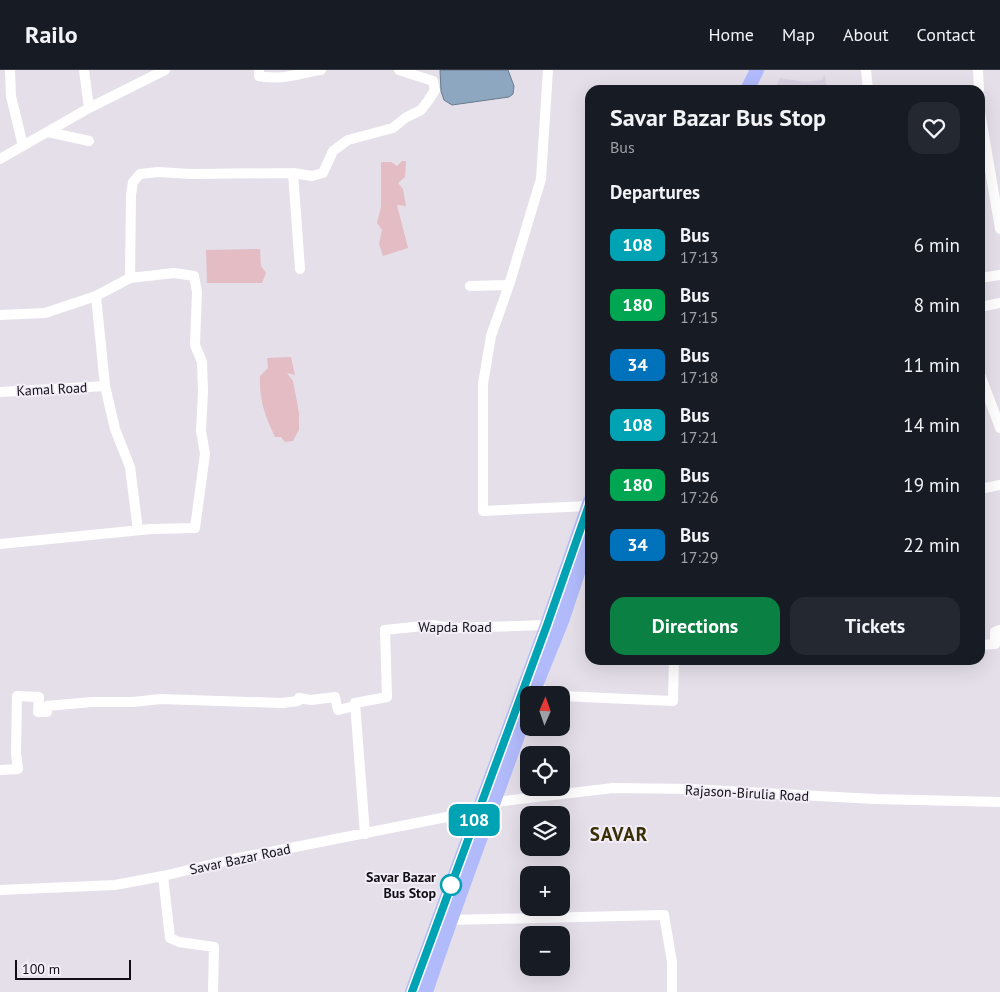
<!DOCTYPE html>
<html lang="en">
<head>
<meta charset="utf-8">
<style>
  :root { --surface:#171b24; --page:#242831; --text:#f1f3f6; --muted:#9ea1a6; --line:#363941; --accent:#0b8043 }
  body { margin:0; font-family:"PT Sans",sans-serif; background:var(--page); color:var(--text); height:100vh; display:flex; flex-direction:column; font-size:19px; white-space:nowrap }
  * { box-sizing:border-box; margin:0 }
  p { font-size:16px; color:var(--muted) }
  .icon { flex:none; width:28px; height:28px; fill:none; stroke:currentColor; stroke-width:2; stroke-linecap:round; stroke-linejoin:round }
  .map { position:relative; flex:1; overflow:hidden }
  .drawer { position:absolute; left:585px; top:15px; width:400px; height:580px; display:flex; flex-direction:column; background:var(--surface); border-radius:15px; box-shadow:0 5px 20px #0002 }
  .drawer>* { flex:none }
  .badge { padding:0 10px; border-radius:8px; font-size:18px; line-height:32px }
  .needle { width:32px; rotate:2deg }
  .buttons { position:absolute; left:520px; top:616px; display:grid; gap:10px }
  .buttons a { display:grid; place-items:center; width:50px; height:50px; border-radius:10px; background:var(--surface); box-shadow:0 5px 20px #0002; font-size:25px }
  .scale { position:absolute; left:15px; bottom:12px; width:116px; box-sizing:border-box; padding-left:5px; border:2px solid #121014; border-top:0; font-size:14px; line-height:18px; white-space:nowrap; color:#121014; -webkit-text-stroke:4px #f2edf8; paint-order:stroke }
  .map>.badge { position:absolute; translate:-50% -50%; box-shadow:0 0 0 2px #fff }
  h2 { padding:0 25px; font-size:19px; line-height:45px }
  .round { display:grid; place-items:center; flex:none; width:52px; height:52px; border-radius:15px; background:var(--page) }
  .head { display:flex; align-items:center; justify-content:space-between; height:85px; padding:0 25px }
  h1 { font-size:24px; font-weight:700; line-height:38px }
  .cta { display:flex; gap:10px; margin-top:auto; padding:10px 25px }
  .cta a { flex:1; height:58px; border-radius:15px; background:var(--accent); color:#fff; font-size:20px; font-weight:700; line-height:58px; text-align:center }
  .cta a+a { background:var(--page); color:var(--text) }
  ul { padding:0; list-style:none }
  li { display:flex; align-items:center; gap:15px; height:60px; padding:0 25px }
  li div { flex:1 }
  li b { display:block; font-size:19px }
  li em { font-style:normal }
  li .badge { min-width:55px; font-weight:700; text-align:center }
  header { display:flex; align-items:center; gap:30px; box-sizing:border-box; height:70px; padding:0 25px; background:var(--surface); border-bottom:1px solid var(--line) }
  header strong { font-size:24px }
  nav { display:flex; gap:28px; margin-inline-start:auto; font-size:18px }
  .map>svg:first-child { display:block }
  .built { fill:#dad1e3 }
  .green { fill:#e3bdc3 }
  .water { fill:#8ea7c1; stroke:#697a8d }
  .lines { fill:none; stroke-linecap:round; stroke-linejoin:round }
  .minor { stroke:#fff; stroke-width:10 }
  .highway { stroke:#b1bafb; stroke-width:14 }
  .line-casing { stroke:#fff; stroke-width:11 }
  .line { stroke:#00a3b4; stroke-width:8 }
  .stop-dot { fill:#fff; stroke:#00a3b4; stroke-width:2.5 }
  .labels { text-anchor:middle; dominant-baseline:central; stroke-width:4; stroke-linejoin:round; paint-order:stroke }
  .street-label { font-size:14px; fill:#121014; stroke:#f2edf8 }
  .stop-label { font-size:14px; font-weight:bold; fill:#121014; stroke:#f2edf8; text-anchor:end }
  .district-label { font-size:19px; font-weight:bold; letter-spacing:1px; fill:#392f04; stroke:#f2edf8 }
</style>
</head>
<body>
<header>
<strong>Railo</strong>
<nav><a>Home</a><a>Map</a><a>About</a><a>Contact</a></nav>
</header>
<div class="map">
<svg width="1000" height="922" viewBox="0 0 1000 922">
  <rect width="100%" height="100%" fill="#e5dfea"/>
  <!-- built -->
  <path class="built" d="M825,5L827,20H774L780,8L805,12L813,11L822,10L823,6Z"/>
  <!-- green -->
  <path class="green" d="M402,91H406L405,107L398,113L403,119L406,136L397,135L408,178L383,186L379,174L382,160L377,153L381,137V92H391L397,96Z
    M260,179L261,196L266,203L262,213H207L206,180Z
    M291,287L295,305L287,303L293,311L299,343V360L293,371L285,372L281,367H275C265,346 259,330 260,306L268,298L267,288Z"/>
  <!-- water -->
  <path class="water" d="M440,0H508L514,16L513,24L509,27L452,35L444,30L441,21Z"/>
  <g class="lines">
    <!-- minor -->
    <path class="minor" d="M10,0L11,26L23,76
      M84,0L89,38
      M259,0V6C282,11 299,3 321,0
      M548,0L541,109L509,215L491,266L483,314V441L588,436
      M866,0L868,20
      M978,0L979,20
      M980,42L1000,159
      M48,62L89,71
      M0,89L89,38L165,0
      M293,103L300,199
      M980,208L1000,205
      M470,216L509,215
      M980,237L1000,233
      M0,245L45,243L96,226
      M980,304L1000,358
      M0,322L105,316
      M980,419L1000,415
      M138,460L130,397L115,359L105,316L96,226L130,208L131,125L133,112L140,104L158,102L191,104L293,103L312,106L323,103L333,81L348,70L393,58L405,48L421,40L428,31L435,20L433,11L399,0
      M0,474L151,459L195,458L205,384L201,361L203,321L202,292L195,275L197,222L194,206L174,203L130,208
      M980,514V540
      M980,575L995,574V562L1000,560
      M535,617L558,625
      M561,626L673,631L674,590
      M0,700L18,699L16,684L17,626L39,627L38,642H47V636L92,632H133L161,629L282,633L298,631L299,628L311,630L335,627L338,640L355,636
      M495,732L613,718L690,719L875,729L1000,732
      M365,764L355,633L387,627L385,560L432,555L451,558L547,555
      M163,806L170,868L179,872L214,877L213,922
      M0,820L115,815L163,806L234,789L477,741
      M450,850L664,845L672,892V922"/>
    <!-- highway -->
    <path class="highway" d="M747,20L757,0
      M532,625L562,551L590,467
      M412,922L547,555L590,431
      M426,922C458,826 495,731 529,635"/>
  </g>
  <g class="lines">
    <defs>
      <path id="line" d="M412,922L547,555L590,432"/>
    </defs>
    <!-- line casing -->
    <use href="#line" class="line-casing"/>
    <!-- line -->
    <use href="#line" class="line"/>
  </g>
  <!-- markers -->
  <circle class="stop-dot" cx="451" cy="815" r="10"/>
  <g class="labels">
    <!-- street labels -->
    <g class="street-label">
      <text transform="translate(52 319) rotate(-3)">Kamal Road</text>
      <text x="455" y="557">Wapda Road</text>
      <text transform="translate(747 723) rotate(3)">Rajason-Birulia Road</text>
      <text transform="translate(240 789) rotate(-12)">Savar Bazar Road</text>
    </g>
    <!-- stop labels -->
    <g class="stop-label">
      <text x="436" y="807">Savar Bazar<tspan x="436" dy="16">Bus Stop</tspan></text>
    </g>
    <!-- district labels -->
    <g class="district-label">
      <text x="619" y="764">SAVAR</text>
    </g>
  </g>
</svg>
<div class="buttons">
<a><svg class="needle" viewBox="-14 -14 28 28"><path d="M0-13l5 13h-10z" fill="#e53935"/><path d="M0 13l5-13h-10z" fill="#9ea1a6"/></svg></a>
<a><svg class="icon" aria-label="locate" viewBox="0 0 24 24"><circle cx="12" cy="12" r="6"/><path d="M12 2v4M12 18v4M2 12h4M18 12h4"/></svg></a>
<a><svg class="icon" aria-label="layers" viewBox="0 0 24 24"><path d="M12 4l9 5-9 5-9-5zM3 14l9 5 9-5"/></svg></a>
<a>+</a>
<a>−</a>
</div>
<div class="scale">100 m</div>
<b class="badge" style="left:474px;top:750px;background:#00a3b4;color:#fff">108</b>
<section class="drawer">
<div class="head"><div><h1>Savar Bazar Bus Stop</h1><p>Bus</p></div><a class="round"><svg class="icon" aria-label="heart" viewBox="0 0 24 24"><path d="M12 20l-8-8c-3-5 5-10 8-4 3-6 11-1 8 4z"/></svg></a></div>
<h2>Departures</h2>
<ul>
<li><span class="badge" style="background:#00a3b4;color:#fff">108</span><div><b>Bus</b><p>17:13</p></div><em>6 min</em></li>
<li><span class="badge" style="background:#00a651;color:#fff">180</span><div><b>Bus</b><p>17:15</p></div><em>8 min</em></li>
<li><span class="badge" style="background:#0072bc;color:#fff">34</span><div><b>Bus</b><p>17:18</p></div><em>11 min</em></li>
<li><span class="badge" style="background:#00a3b4;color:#fff">108</span><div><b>Bus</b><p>17:21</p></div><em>14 min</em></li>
<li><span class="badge" style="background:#00a651;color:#fff">180</span><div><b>Bus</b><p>17:26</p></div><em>19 min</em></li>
<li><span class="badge" style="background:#0072bc;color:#fff">34</span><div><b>Bus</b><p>17:29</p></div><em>22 min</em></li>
</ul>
<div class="cta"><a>Directions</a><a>Tickets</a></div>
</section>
</div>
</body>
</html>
